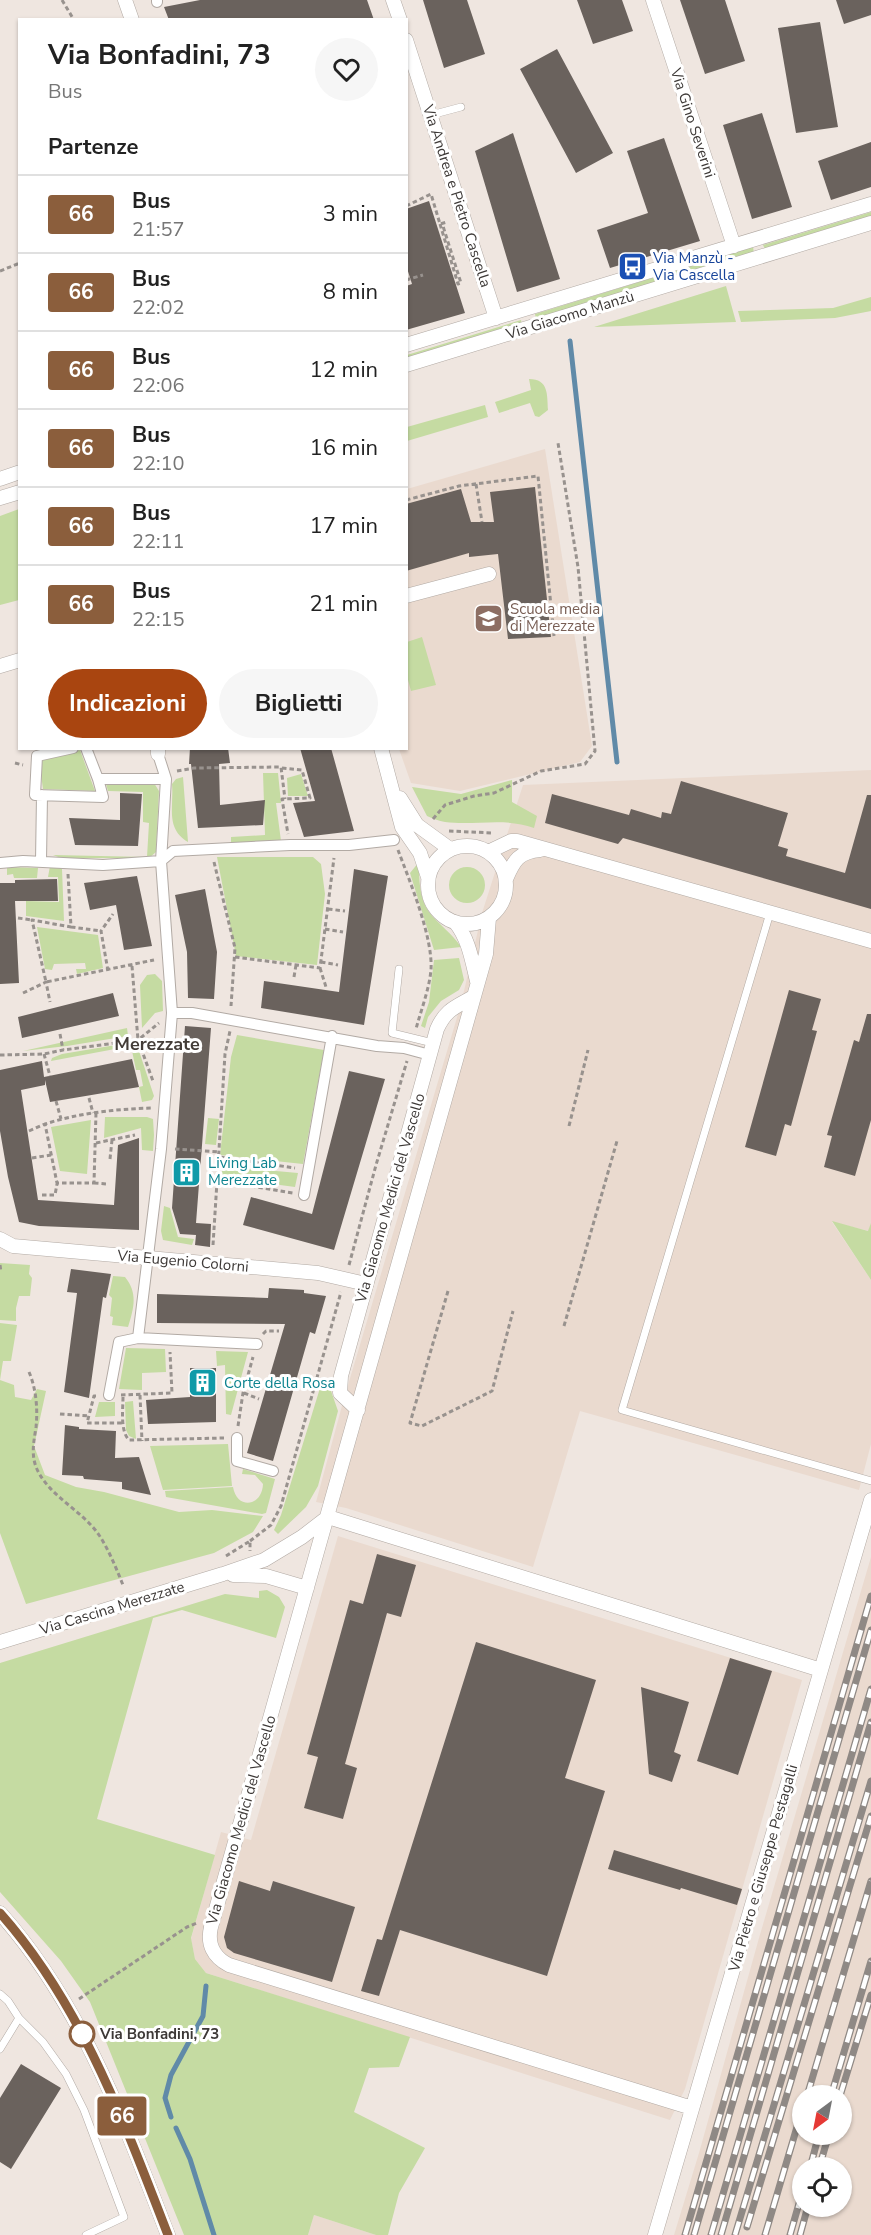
<!DOCTYPE html>
<html lang="it">
<head>
<meta charset="utf-8">
<style>
  :root { --surface:#fff; --page:#f6f6f6; --text:#222; --muted:#767676; --line:#e0e0e0; --accent:#a94510 }
  body { margin:0; font-family:"Nunito Sans",sans-serif; background:var(--page); color:var(--text); height:100vh; display:flex; flex-direction:column; font-size:22px; white-space:nowrap }
  * { box-sizing:border-box; margin:0 }
  p { font-size:20px; color:var(--muted) }
  .icon { flex:none; width:33px; height:33px; fill:none; stroke:currentColor; stroke-width:2; stroke-linecap:round; stroke-linejoin:round }
  .map { position:relative; flex:1; overflow:hidden }
  .drawer { position:absolute; left:18px; top:18px; width:390px; height:732px; display:flex; flex-direction:column; background:var(--surface); border-radius:0px; box-shadow:0 2px 4px #0004 }
  .drawer>* { flex:none }
  .badge { padding:0 12px; border-radius:4px; font-size:21px; line-height:39px }
  .needle { width:39px; rotate:212deg }
  .controls { position:absolute; left:792px; top:2085px; display:grid; gap:12px }
  .controls a { display:grid; place-items:center; width:60px; height:60px; border-radius:50%; background:var(--surface); box-shadow:0 2px 4px #0004; font-size:30px }
  .map>.badge { position:absolute; translate:-50% -50%; box-shadow:0 0 0 3px #fff }
  h2 { padding:0 30px; font-size:22px; line-height:54px }
  .round { display:grid; place-items:center; flex:none; width:63px; height:63px; border-radius:32px; background:var(--page) }
  .head { display:flex; align-items:center; justify-content:space-between; height:102px; padding:0 30px }
  h1 { font-size:28px; font-weight:700; line-height:45px }
  .primary-button { display:flex; gap:12px; margin-top:auto; padding:12px 30px }
  .primary-button a { flex:1; height:69px; border-radius:36px; background:var(--accent); color:#fff; font-size:24px; font-weight:700; line-height:69px; text-align:center }
  .primary-button a+a { background:var(--page); color:var(--text) }
  ul { padding:0; list-style:none }
  li { display:flex; align-items:center; gap:18px; height:78px; padding:0 30px; border-top:2px solid var(--line) }
  li div { flex:1 }
  li b { display:block; font-size:22px }
  li em { font-style:normal }
  li .badge { min-width:66px; font-weight:700; text-align:center }
  .map>svg:first-child { display:block }
  .built { fill:#eadacf; fill-rule:evenodd }
  .green { fill:#c5dba2 }
  .lines { fill:none; stroke-linecap:round; stroke-linejoin:round }
  .stream { stroke:#608aa8; stroke-width:5 }
  .building { fill:#6a625d }
  .service-casing { stroke:#b2aaa4; stroke-width:8 }
  .pedestrian-casing { stroke:#b2aaa4; stroke-width:12 }
  .minor-casing { stroke:#b2aaa4; stroke-width:15 }
  .path { stroke:#98928e; stroke-width:3; stroke-dasharray:4.5 3; stroke-linecap:butt }
  .service { stroke:#fff; stroke-width:7 }
  .pedestrian { stroke:#fff; stroke-width:10 }
  .minor { stroke:#fff; stroke-width:14 }
  .rail-casing { stroke:#8f8985; stroke-width:7 }
  .rail { stroke:#fff; stroke-width:4.5; stroke-dasharray:14; stroke-linecap:butt }
  .line-casing { stroke:#fff; stroke-width:14 }
  .line { stroke:#8b5e3c; stroke-width:9 }
  .stop-dot { fill:#fff; stroke:#8b5e3c; stroke-width:3 }
  .labels { text-anchor:middle; dominant-baseline:central; stroke-width:6; stroke-linejoin:round; paint-order:stroke }
  .street-label { font-size:15px; fill:#3d3937; stroke:#fff }
  .transit-label { font-size:15px; fill:#164399; stroke:#fff; text-anchor:start }
  .education-label { font-size:15px; fill:#785e54; stroke:#fff; text-anchor:start }
  .culture-label { font-size:15px; fill:#0d838f; stroke:#fff; text-anchor:start }
  .stop-label { font-size:15px; font-weight:bold; fill:#3d3937; stroke:#fff; text-anchor:start }
  .quarter-label { font-size:18px; font-weight:bold; fill:#433c37; stroke:#fff }
</style>
</head>
<body>
<div class="map">
<svg width="871" height="2235" viewBox="0 0 871 2235">
  <rect width="100%" height="100%" fill="#efe6e0"/>
  <!-- built -->
  <path class="built" d="M545,449L592,746L580,762L460,791L411,783L399,749L406,748L407,489Z
    M871,770V1223L869,1231L832,1222L871,1280V1444L859,1490L580,1411L533,1567L346,1508L316,1502L343,1402L461,1004L482,913L523,785Z
    M338,1536L802,1680L685,2089L670,2120L206,1973L195,1959L191,1939L221,1832L251,1840Z
    M871,1557V2235H674L699,2153L759,1938ZM802,2096H842V2134H802ZM802,2168H842V2206H802Z
    M314,2215L376,2235H308Z"/>
  <!-- green -->
  <path class="green" d="M871,212V216L765,249L763,245Z
    M753,247L754,253L536,319L535,314Z
    M726,286L736,322L594,327Z
    M871,297V311L835,318L741,322L738,311L833,308Z
    M521,320L522,325L407,360V355Z
    M529,379C549,379 547,395 548,410L539,417L535,416L530,403L499,413L495,402L531,390Z
    M485,405L488,417L407,441V427Z
    M19,509V600L0,605V516Z
    M422,637L436,685L411,691L407,676V642Z
    M80,750L95,791L43,789L39,760Z
    M263,773H278L281,803H276L281,841L231,843V837L265,835Z
    M301,774L308,796H288L287,778Z
    M183,777L188,842C165,828 174,807 172,784L176,779Z
    M512,780V802L537,816L534,828C505,817 474,826 445,822C439,821 432,818 427,816L412,787L461,794Z
    M154,783L159,791L156,852L149,858H61L53,855L147,857L149,823L143,822V792L108,791L106,784Z
    M217,857H313L321,864L325,894L317,965L236,956Z
    M419,862C419,878 419,898 429,912C439,925 452,933 461,947L434,950L410,873Z
    M50,866H59L62,869L64,921L26,916V901L59,902L58,877H48Z
    M449 885a18 18 0 1 1 36 0a18 18 0 1 1-36 0Z
    M7,867L38,868L37,878H14L13,874L7,875Z
    M37,927L98,935L103,968L77,974L76,969H86L85,963L54,964L52,970L45,969Z
    M459,958L464,980L459,990L441,1001L428,1017L425,1028L421,1026L429,1002L434,960Z
    M155,974L162,981L163,1011L155,1013L142,1028L140,985L147,975Z
    M127,1028L128,1036L67,1046L23,1051Z
    M237,1035L324,1050L303,1164L220,1155L231,1057Z
    M128,1043L135,1044L138,1048L154,1096L152,1100L142,1102L139,1087L143,1086L140,1070H136L131,1046L51,1061L52,1058L62,1054Z
    M105,1117H147L153,1119L154,1135L153,1151L142,1150L141,1128L104,1138Z
    M208,1118L219,1119L216,1145L205,1144Z
    M91,1120L87,1174L60,1171L51,1127Z
    M222,1166L298,1173L295,1187L222,1177Z
    M164,1206L170,1208L178,1237L194,1239L192,1245L163,1240L161,1231Z
    M832,1221L868,1231L871,1223V1280Z
    M0,1263L30,1265L29,1274L32,1278L30,1296H19L16,1308V1321L0,1320Z
    M113,1276L125,1277C138,1293 134,1308 128,1327L112,1325L113,1317L110,1316L112,1298L109,1295Z
    M0,1323L17,1325L11,1361H3L0,1380L14,1385L15,1397L31,1400L37,1389L46,1391L34,1446L45,1475L76,1487L104,1492L179,1512L212,1510L263,1516L253,1532L214,1553L26,1604L0,1533Z
    M126,1348L165,1349L166,1372L142,1373V1390L119,1389Z
    M216,1351L248,1352L231,1415L226,1414L225,1365L217,1366Z
    M320,1388H330L338,1411L318,1486L306,1507L278,1534L274,1530L281,1515Z
    M133,1401L136,1439L129,1436L126,1430L125,1402Z
    M99,1402H115V1416L95,1417Z
    M228,1444L232,1486L163,1490L150,1446Z
    M243,1469L275,1479L266,1513L262,1514L166,1497L165,1491L233,1487C237,1510 262,1507 263,1484L255,1475L242,1474Z
    M267,1590L279,1597L285,1607L276,1638L182,1610L153,1618L97,1819L215,1855L191,1938L195,1959L206,1973L410,2037L399,2067L369,2068L354,2112L425,2148L399,2193L388,2235H376L314,2215L308,2235H184L90,2002L61,1961L0,1892V1663L225,1594L259,1598V1591Z"/>
  <g class="lines">
    <!-- stream -->
    <path class="stream" d="M570,341L617,762
      M171,2117L165,2098L171,2075L203,2016L206,1986
      M176,2128L190,2159L214,2235"/>
  </g>
  <!-- building -->
  <path class="building" d="M200,0H367L374,20H169L164,7Z
    M423,0H467L485,54L444,68Z
    M577,0H622L633,31L593,44Z
    M680,0H725L745,61L705,74Z
    M836,0H871V15L844,24Z
    M820,22L838,127L796,133L778,28Z
    M557,49L613,153L576,173L520,69Z
    M762,113L792,207L752,219L723,125Z
    M513,133L560,279L517,292L475,151Z
    M664,138L700,241L610,268L597,230L648,213L627,151Z
    M871,142V187L831,200L818,161Z
    M429,201L465,313L406,330V286L412,284L406,265V209Z
    M535,487L551,637L508,639L498,554L469,557V553L406,571V504L461,489L471,522H494L490,492Z
    M190,748H228L230,763L219,764L220,805L265,800L263,825L198,828L191,764H189Z
    M300,748H331L354,831L304,837L293,803L315,801Z
    M681,781L788,813L778,846L788,849L786,856L845,873L867,795H871V909L623,838L618,844L545,823L552,794L629,815L631,809L661,818L662,812L671,814Z
    M120,793L142,794L138,846L75,845L69,818L120,820Z
    M354,869L388,876L364,1025L261,1008L264,981L339,992Z
    M137,876L152,946L124,950L116,905L90,910L84,883Z
    M57,879L58,901H15L19,983L0,984V883H15V880Z
    M205,889L217,952L214,999L188,998L187,952L175,895Z
    M789,990L821,999L812,1030L817,1031L791,1126L785,1124L776,1156L745,1147Z
    M113,993L119,1016L22,1038L18,1017Z
    M867,1014H871V1120L855,1176L824,1167L832,1136L827,1135L854,1040L859,1042Z
    M185,1026L211,1028L196,1223L211,1224L210,1247L195,1245L196,1235L180,1234L172,1208Z
    M132,1059L139,1087L50,1102L45,1080V1085L21,1090L38,1200L114,1205L118,1145L139,1138V1230L39,1226L19,1222L8,1177L0,1131V1070L42,1061L44,1077Z
    M349,1071L385,1079L334,1250L243,1225L251,1197L312,1214Z
    M71,1269L111,1274L106,1298L103,1297L89,1398L64,1392L77,1293L67,1292Z
    M269,1288L304,1290V1293L326,1296L315,1334L310,1332L273,1461L247,1453L285,1324L157,1323V1294L268,1298Z
    M190,1368H216V1422L148,1424L146,1400L190,1397Z
    M65,1425L79,1427V1429L116,1431L115,1458L139,1457L151,1495L122,1489V1482L84,1479L83,1476L62,1475Z
    M377,1554L416,1565L401,1617L387,1613L345,1764L357,1768L343,1819L304,1808L318,1757L307,1754L350,1600L363,1604Z
    M476,1642L596,1680L565,1778L605,1791L547,1976L400,1930L379,1996L361,1991L377,1939L382,1940Z
    M730,1658L772,1671L738,1775L697,1761Z
    M641,1687L689,1702L674,1752L681,1755L672,1782L649,1774Z
    M614,1850L742,1889L737,1905L681,1888L680,1890L608,1869Z
    M239,1881L270,1891L273,1881L355,1907L332,1982L234,1953L227,1948L224,1937Z
    M21,2064L61,2088L11,2169L0,2162V2098Z"/>
  <g class="lines">
    <defs>
      <path id="service" d="M431,115L461,107
        M770,913L622,1410L871,1481
        M399,969L392,1033L433,1043
        M0,1994L8,2001L19,2018L43,2042L66,2074L84,2110L124,2217L86,2235
        M0,2049L19,2018"/>
      <path id="pedestrian" d="M157,0V2
        M73,748L37,756L35,795L103,797L98,779
        M86,748L98,779H166
        M41,861L42,795
        M0,863L23,861L103,865L161,861L173,851L290,845H349L394,840
        M172,1013H192L377,1046L404,1048L430,1055
        M304,1195L332,1036
        M138,1338L257,1344
        M109,1395L119,1342L138,1338L161,1149L172,1013L161,861L166,779L158,754
        M237,1438V1461L273,1471"/>
      <path id="minor" d="M125,0L132,20
        M393,0L400,20
        M653,0L734,246
        M406,40L496,318
        M406,345L871,204
        M406,365L871,223
        M0,479L20,472
        M0,498L20,492
        M406,596L489,574
        M0,666L20,660
        M158,748V754
        M381,748L402,827L420,853L428,877
        M400,798L417,825L450,849
        M428 885a39 39 0 1 1 78 0a39 39 0 1 1-78 0Z
        M488,852L511,841H517L871,941
        M506,879C514,860 519,852 540,850
        M489,918L486,954L211,1927C207,1944 213,1957 229,1965L692,2108
        M455,922C469,939 472,961 477,981
        M0,1239L13,1246L318,1273L366,1284
        M358,1410L340,1393L341,1376L437,1029C446,1009 456,1007 473,997
        M328,1517L821,1670
        M233,1575L266,1576L307,1588
        M0,1642L223,1574L264,1560L302,1537L328,1517
        M0,1913C82,2005 124,2122 168,2235
        M655,2235L871,1500"/>
    </defs>
    <!-- service casing -->
    <use href="#service" class="service-casing"/>
    <!-- pedestrian casing -->
    <use href="#pedestrian" class="pedestrian-casing"/>
    <!-- minor casing -->
    <use href="#minor" class="minor-casing"/>
    <!-- path -->
    <path class="path" d="M62,0L74,20
      M406,206L431,194L440,224L447,222
      M440,224L458,284L461,283L442,223
      M0,271L20,263
      M406,280L423,275
      M476,484L482,522
      M406,500L459,486L538,476L554,636
      M15,763L23,765
      M282,768L302,770L310,798L282,799L288,834
      M177,771L194,768L281,767L285,799
      M433,819L445,805L474,796L494,793L541,771L585,764L595,751L578,567L558,443
      M449,831L493,833
      M398,850C410,882 433,937 431,970C429,990 421,1010 416,1029
      M214,862L235,948L231,1006
      M68,874L71,927L32,920L46,982L154,960
      M328,909L345,911
      M18,918L32,920
      M71,927L101,931
      M325,929L343,932
      M235,957L320,968L334,858
      M321,962L338,965
      M132,966L138,1040L153,1081
      M320,968L326,987
      M108,971L101,931L113,914
      M294,977L296,965
      M23,993L46,982L50,1002
      M60,1034L63,1050
      M44,1054L50,1076
      M0,1055L44,1054L63,1050L138,1040L159,1023
      M89,1098L93,1113
      M56,1101L61,1119
      M96,1113L94,1183H57L45,1124C79,1113 116,1109 152,1108
      M569,1126L588,1050
      M29,1131L45,1124
      M96,1143L135,1135
      M175,1149L219,1152
      M220,1157L295,1168
      M32,1158L51,1155
      M110,1159L112,1140
      M94,1183L107,1184
      M251,1186L293,1193
      M42,1195H55L57,1184
      M213,1245L225,1054L230,1031
      M0,1265L1,1272
      M349,1265L376,1165L407,1061
      M448,1291L410,1423L422,1426L492,1391L513,1311
      M564,1326L617,1141
      M263,1334L266,1331H279
      M29,1372C36,1388 38,1409 36,1427C34,1441 31,1453 36,1467C48,1496 82,1510 99,1535C109,1550 116,1568 123,1585
      M244,1393L259,1399
      M121,1395L172,1393L170,1352
      M140,1395L142,1441
      M96,1396H94L87,1423H124
      M123,1397C123,1409 120,1431 129,1440L224,1438
      M60,1414L89,1416
      M238,1426L243,1393L253,1357
      M250,1541L271,1525L281,1506L341,1292
      M226,1556L250,1541V1551
      M79,1999L187,1927L197,1923"/>
    <!-- service -->
    <use href="#service" class="service"/>
    <!-- pedestrian -->
    <use href="#pedestrian" class="pedestrian"/>
    <!-- minor -->
    <use href="#minor" class="minor"/>
    <defs>
      <path id="rail" d="M807,2096L871,1881
        M831,2096L871,1961
        M840,2096L871,1995
        M810,2168L819,2134
        M819,2168L829,2134
        M747,2227L871,1816
        M685,2235L871,1596
        M694,2235L871,1630
        M711,2235L871,1689
        M721,2235L871,1722
        M735,2235L871,1781
        M765,2235L802,2110
        M790,2235L802,2193
        M800,2235L808,2206"/>
    </defs>
    <!-- rail casing -->
    <use href="#rail" class="rail-casing"/>
    <!-- rail -->
    <use href="#rail" class="rail"/>
  </g>
  <g class="lines">
    <defs>
      <path id="line" d="M0,1913C82,2005 124,2122 168,2235"/>
    </defs>
    <!-- line casing -->
    <use href="#line" class="line-casing"/>
    <!-- line -->
    <use href="#line" class="line"/>
  </g>
  <!-- icons -->
  <defs>
    <symbol id="bus-square" viewBox="-11 -11 22 22"><rect x="-9" y="-9" width="18" height="18" rx="4" fill="#1a4fb4" stroke="#fff"/><path d="M-5-6H5V4H4V6H2V4H-2V6H-4V4H-5ZM-3.5-4V0h7V-4ZM-3.5 1.2v1.5H-2V1.2ZM2 1.2v1.5H3.5V1.2Z" fill="#fff"/></symbol>
    <symbol id="school-square" viewBox="-11 -11 22 22"><rect x="-9" y="-9" width="18" height="18" rx="4" fill="#8d6e63" stroke="#fff"/><path d="M0-5L7-2L0 1L-7-2ZM-4 1L0 2.5L4 1V4Q0 6-4 4Z" fill="#fff"/></symbol>
    <symbol id="building-square" viewBox="-11 -11 22 22"><rect x="-9" y="-9" width="18" height="18" rx="4" fill="#0f9aa8" stroke="#fff"/><path d="M-4-6H4V6H1V3H-1V6H-4ZM-2.5-4.3h1.7v1.8h-1.7ZM.8-4.3h1.7v1.8H.8ZM-2.5-1h1.7V.8h-1.7ZM.8-1h1.7V.8H.8Z" fill="#fff"/></symbol>
  </defs>
  <g fill-rule="evenodd">
    <use href="#bus-square" x="616" y="250" width="33" height="33"/>
    <use href="#school-square" x="472" y="602" width="33" height="33"/>
    <use href="#building-square" x="170" y="1156" width="33" height="33"/>
    <use href="#building-square" x="186" y="1366" width="33" height="33"/>
  </g>
  <!-- markers -->
  <circle class="stop-dot" cx="82" cy="2034" r="12"/>
  <g class="labels">
    <!-- street labels -->
    <g class="street-label">
      <text transform="translate(693 123) rotate(72)">Via Gino Severini</text>
      <text transform="translate(457 196) rotate(72)">Via Andrea e Pietro Cascella</text>
      <text transform="translate(570 315) rotate(-17)">Via Giacomo Manzù</text>
      <text transform="translate(390 1198) rotate(-74)">Via Giacomo Medici del Vascello</text>
      <text transform="translate(183 1261) rotate(5)">Via Eugenio Colorni</text>
      <text transform="translate(112 1608) rotate(-17)">Via Cascina Merezzate</text>
      <text transform="translate(241 1820) rotate(-74)">Via Giacomo Medici del Vascello</text>
      <text transform="translate(763 1868) rotate(-74)">Via Pietro e Giuseppe Pestagalli</text>
    </g>
    <!-- transit labels -->
    <g class="transit-label">
      <text x="653" y="258">Via Manzù -<tspan x="653" dy="17">Via Cascella</tspan></text>
    </g>
    <!-- education labels -->
    <g class="education-label">
      <text x="510" y="609">Scuola media<tspan x="510" dy="17">di Merezzate</tspan></text>
    </g>
    <!-- culture labels -->
    <g class="culture-label">
      <text x="208" y="1163">Living Lab<tspan x="208" dy="17">Merezzate</tspan></text>
      <text x="224" y="1383">Corte della Rosa</text>
    </g>
    <!-- stop labels -->
    <g class="stop-label">
      <text x="100" y="2034">Via Bonfadini, 73</text>
    </g>
    <!-- quarter labels -->
    <g class="quarter-label">
      <text x="157" y="1044">Merezzate</text>
    </g>
  </g>
</svg>
<div class="controls">
<a><svg class="needle" viewBox="-14 -14 28 28"><path d="M0-13l5 13h-10z" fill="#e53935"/><path d="M0 13l5-13h-10z" fill="#767676"/></svg></a>
<a><svg class="icon" aria-label="locate" viewBox="0 0 24 24"><circle cx="12" cy="12" r="6"/><path d="M12 2v4M12 18v4M2 12h4M18 12h4"/></svg></a>
</div>
<b class="badge" style="left:122px;top:2116px;background:#8b5e3c;color:#fff">66</b>
<section class="drawer">
<div class="head"><div><h1>Via Bonfadini, 73</h1><p>Bus</p></div><a class="round"><svg class="icon" aria-label="heart" viewBox="0 0 24 24"><path d="M12 20l-8-8c-3-5 5-10 8-4 3-6 11-1 8 4z"/></svg></a></div>
<h2>Partenze</h2>
<ul>
<li><span class="badge" style="background:#8b5e3c;color:#fff">66</span><div><b>Bus</b><p>21:57</p></div><em>3 min</em></li>
<li><span class="badge" style="background:#8b5e3c;color:#fff">66</span><div><b>Bus</b><p>22:02</p></div><em>8 min</em></li>
<li><span class="badge" style="background:#8b5e3c;color:#fff">66</span><div><b>Bus</b><p>22:06</p></div><em>12 min</em></li>
<li><span class="badge" style="background:#8b5e3c;color:#fff">66</span><div><b>Bus</b><p>22:10</p></div><em>16 min</em></li>
<li><span class="badge" style="background:#8b5e3c;color:#fff">66</span><div><b>Bus</b><p>22:11</p></div><em>17 min</em></li>
<li><span class="badge" style="background:#8b5e3c;color:#fff">66</span><div><b>Bus</b><p>22:15</p></div><em>21 min</em></li>
</ul>
<div class="primary-button"><a>Indicazioni</a><a>Biglietti</a></div>
</section>
</div>
</body>
</html>
